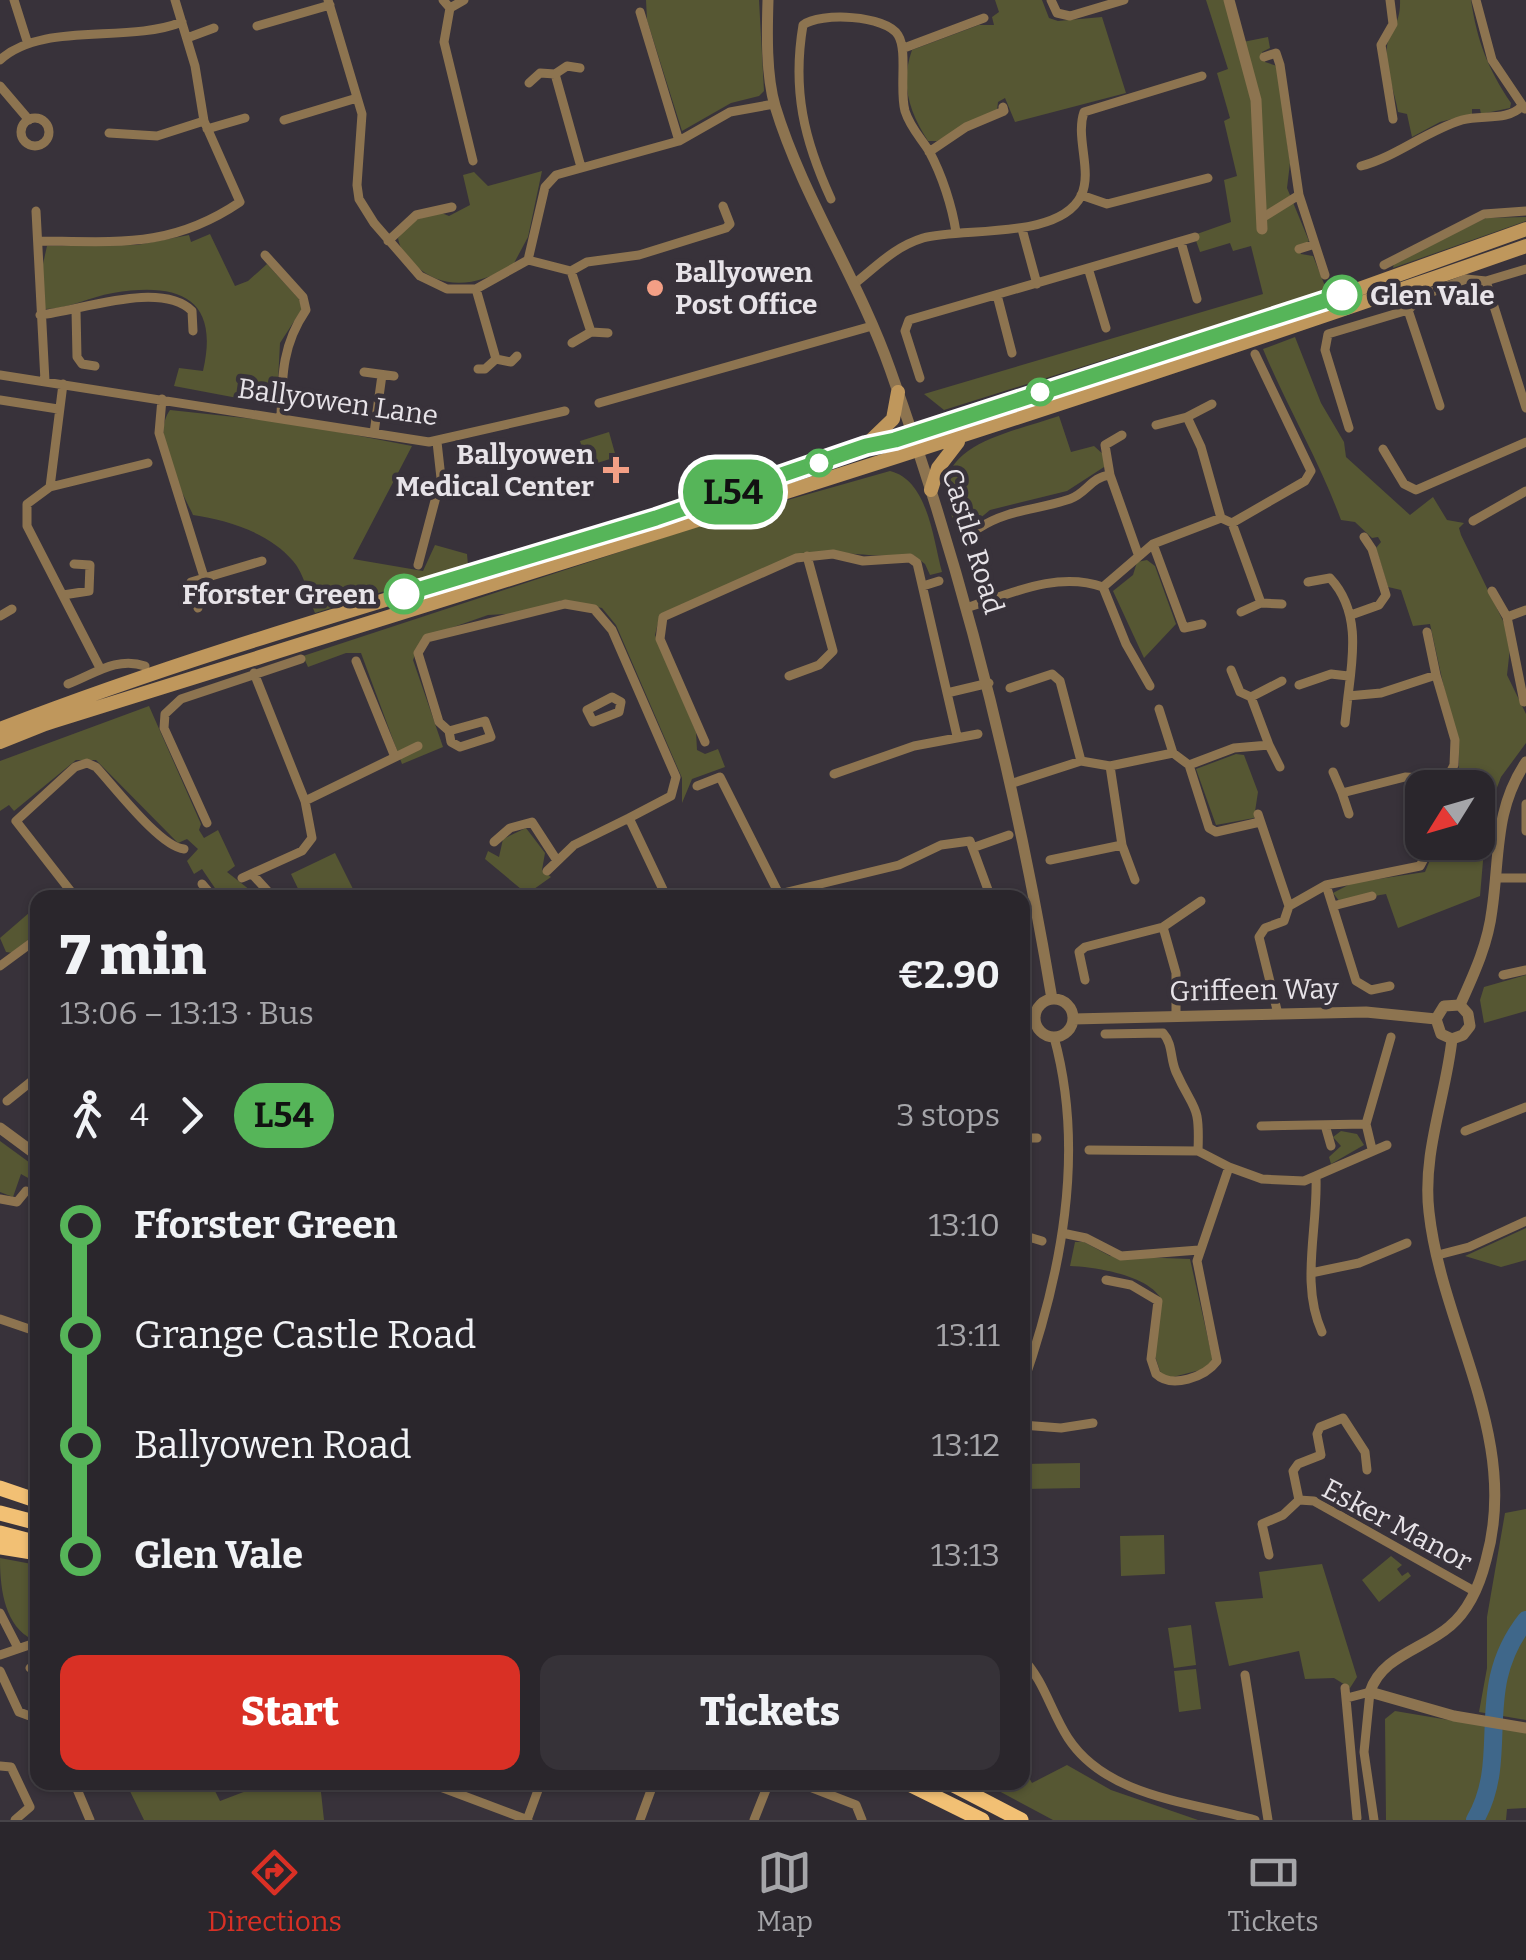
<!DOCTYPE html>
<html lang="en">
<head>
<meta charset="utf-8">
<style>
  :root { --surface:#2a262c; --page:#363238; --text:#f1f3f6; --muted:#a5a5a9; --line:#464348; --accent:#d93025 }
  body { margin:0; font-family:Bitter,serif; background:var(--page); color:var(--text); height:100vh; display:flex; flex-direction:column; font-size:38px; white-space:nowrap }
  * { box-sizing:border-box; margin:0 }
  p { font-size:32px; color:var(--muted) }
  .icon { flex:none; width:55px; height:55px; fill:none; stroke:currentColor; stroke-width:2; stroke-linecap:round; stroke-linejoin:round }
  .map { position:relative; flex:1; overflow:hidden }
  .side { position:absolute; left:30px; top:890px; width:1000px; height:900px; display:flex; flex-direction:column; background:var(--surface); border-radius:20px; box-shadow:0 2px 8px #0004,0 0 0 2px var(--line) }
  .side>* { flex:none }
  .badge { padding:0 20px; border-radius:32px; font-size:35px; line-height:65px }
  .needle { width:65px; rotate:233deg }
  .controls { position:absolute; left:1405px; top:770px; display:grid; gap:20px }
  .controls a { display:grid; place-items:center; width:90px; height:90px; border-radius:20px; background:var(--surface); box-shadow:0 2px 8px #0004,0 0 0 2px var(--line); font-size:50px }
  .map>.badge { position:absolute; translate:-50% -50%; box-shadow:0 0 0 5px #fff }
  .legs { display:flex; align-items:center; gap:15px; height:110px; padding:0 30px; font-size:32px }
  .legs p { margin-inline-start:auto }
  .head { display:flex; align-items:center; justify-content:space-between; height:170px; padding:0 30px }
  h1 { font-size:55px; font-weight:800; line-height:75px }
  .primary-button { display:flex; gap:20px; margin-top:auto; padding:20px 30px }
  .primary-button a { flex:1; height:115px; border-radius:20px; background:var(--accent); color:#fff; font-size:40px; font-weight:800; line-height:115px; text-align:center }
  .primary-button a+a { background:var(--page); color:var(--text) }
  ul { padding:0 30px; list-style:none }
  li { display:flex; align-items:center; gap:35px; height:110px; font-size:38px }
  li i { display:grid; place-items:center; width:15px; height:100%; margin:0 12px; background:currentColor }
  li i::after { content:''; width:25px; height:25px; margin:-12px; border:8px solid; border-radius:50%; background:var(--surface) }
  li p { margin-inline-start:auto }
  li:first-child i { background:linear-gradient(#0000 50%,currentColor 0) }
  li:last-child i { background:linear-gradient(currentColor 50%,#0000 0) }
  .dock { display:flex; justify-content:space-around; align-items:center; height:140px; border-top:2px solid var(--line); background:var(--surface); font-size:28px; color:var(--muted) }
  .dock a { display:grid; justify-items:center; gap:5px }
  .dock .selected { color:var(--accent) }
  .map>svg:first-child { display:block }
  .green { fill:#565733 }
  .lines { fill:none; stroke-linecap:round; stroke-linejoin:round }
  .river { stroke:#3f678a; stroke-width:18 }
  .minor { stroke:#8d7450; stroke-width:9 }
  .tertiary { stroke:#8d7450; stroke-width:11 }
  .secondary { stroke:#bf975c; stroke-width:14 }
  .trunk { stroke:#f2c074; stroke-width:15 }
  .line-1-casing { stroke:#fff; stroke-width:22 }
  .line-1 { stroke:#56b559; stroke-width:15 }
  .poi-dot { fill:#f39f85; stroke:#38323a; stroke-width:4 }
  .stop-1-dot { fill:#fff; stroke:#56b559; stroke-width:5 }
  .labels { text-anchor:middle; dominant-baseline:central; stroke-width:9; stroke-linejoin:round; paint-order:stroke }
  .poi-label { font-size:28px; font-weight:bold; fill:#e7e3e8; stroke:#38323a; text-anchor:start }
  .stop-label { font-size:28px; font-weight:bold; fill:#e7e3e8; stroke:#38323a; text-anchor:start }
  .street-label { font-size:28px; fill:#e7e3e8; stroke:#38323a }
</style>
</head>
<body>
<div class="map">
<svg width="1526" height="1820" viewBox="0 0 1526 1820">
  <rect width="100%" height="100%" fill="#38323a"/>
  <!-- green -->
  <path class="green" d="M646,0H759L764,91L759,96L731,103L682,131L647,20Z
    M995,0H1042L1049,18L1058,21L1102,17L1126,93L1015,122L1005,98L998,102L997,110L937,141H928C909,111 900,84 912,50L979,25H994L992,17L999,12Z
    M1206,0H1224L1238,43L1268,37L1270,48L1262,52L1265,62L1277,66L1290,163L1287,188L1309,241L1299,248L1301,254L1313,256L1325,286L1337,287L944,410L924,394L1263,294L1251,246L1233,251L1230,243L1200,252L1194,235L1231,222L1224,180L1237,176L1224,121L1230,118L1217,73L1228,69Z
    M1400,0H1471C1477,41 1488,69 1511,103L1510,108L1481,114L1480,109H1472V114L1440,122L1412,137L1407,114L1398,112C1395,93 1384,66 1387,46C1390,29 1401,24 1400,0Z
    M542,171L528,237L513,265C480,284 446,293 415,265C406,256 400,250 398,238L412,221L439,212L449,216L470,205L463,175L474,172L488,186Z
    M1526,217V221L1393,268L1394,263L1486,218Z
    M210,234L235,286L248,281L267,264L299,299L302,309L280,343L277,400L269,404L174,386L179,368L203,371C220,298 179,282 113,293C89,297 69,309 45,309L41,273L47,246L137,245L189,235L191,242Z
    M1295,337L1321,403L1344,442L1346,457L1410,515L1433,497L1447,520L1464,523L1459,528L1461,535L1506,627L1510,648L1507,675L1526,714V743L1501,777L1487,814L1480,896L1398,928L1386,894L1340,902L1333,893L1352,883L1425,872L1437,843L1478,842V788L1448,787L1459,767V756L1430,624L1413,626L1401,590L1388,587L1376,548L1381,542L1378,537L1372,538L1355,522L1341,520C1319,460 1287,407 1263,349Z
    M170,410L292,423L412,446L353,559L423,571L435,545L467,554L468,565L315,613C309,597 304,573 293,561C270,533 227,520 193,515C181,489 150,437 170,410Z
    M1059,416L1071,452L1094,446L1104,455V467L1067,491L990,510L961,534C910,449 1000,436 1059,416Z
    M609,432L616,457L588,466L580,441Z
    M890,471C928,480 933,539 942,572L930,575L925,564L912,554C873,560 837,548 799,554L660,615L655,635L696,732L697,750L705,754L718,749L725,767L692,779L682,803V778L616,625L602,608L563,600L521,613L488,615L422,638L413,660L443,747L402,764L361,653H346L308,667L303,656L720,519Z
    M1147,560L1155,566L1176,624L1144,658L1113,591L1133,575L1137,562Z
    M149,706L201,824L199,830L204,838L218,830L235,866L227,872L259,897H221L202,869L194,874L187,861L198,849L187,839L178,843L96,760H76L14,811L9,805L0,811V761Z
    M1236,754L1244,755L1258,792L1254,818L1216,825L1196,769Z
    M526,828L545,853L542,870L551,877L527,894L485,859L488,851L499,857L503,839Z
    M335,853L357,897H302L291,874Z
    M37,906V932L13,953L6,952L0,938Z
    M1526,975V1011L1484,1023L1480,1000L1484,987Z
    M1341,1131L1357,1134L1364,1145L1331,1164L1329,1157L1341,1146L1333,1137Z
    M0,1141L37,1168V1183L21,1174L13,1197L0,1192Z
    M1526,1228V1260L1501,1267L1465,1256Z
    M1075,1242H1084L1110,1256L1190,1259L1213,1361L1208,1368L1169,1378L1161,1374L1155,1356L1160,1297C1145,1275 1096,1267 1070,1266Z
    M1080,1463V1488L1023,1489V1464Z
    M1526,1509V1720L1479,1712L1487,1668V1617L1505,1513Z
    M1164,1535L1165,1574L1121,1576L1120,1536Z
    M1391,1556L1402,1565L1397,1569L1402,1576L1408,1572L1411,1576L1379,1602L1362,1580Z
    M0,1558L37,1565V1633L28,1637C3,1621 0,1584 0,1558Z
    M1322,1564L1357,1677L1350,1688L1334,1678L1305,1679L1299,1651L1229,1666L1215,1602L1263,1598L1259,1572Z
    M1191,1625L1196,1665L1174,1668L1168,1628Z
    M1196,1669L1201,1709L1179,1712L1174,1671Z
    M1395,1711L1526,1733V1808L1507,1809L1506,1820H1386L1385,1719Z
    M1067,1765L1111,1790L1198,1820H1053L984,1783L1022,1782L1023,1767L1032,1783Z
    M126,1783H211L220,1801L267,1783H320L324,1820H144Z"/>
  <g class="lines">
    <!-- river -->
    <path class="river" d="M1475,1820C1512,1756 1471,1690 1526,1620"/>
    <!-- minor -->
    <path class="minor" d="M14,0L27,41
      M328,0L362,114L357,185L359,199L374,223L420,276L447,289H476L528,260L545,187L556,175L679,141L730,112L774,104
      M443,0L450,8L444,42L473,161
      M1051,0L1057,13L1070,16L1124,0
      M1390,0L1393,24L1381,45L1393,119
      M1476,0L1492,60L1525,109
      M450,8L464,0
      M640,12L679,141
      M257,26L330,5
      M187,38L214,28
      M904,48L984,18
      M0,60C42,21 127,44 182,22
      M580,68L567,66L555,74L581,167
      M529,83L540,73L555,74
      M0,86L29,120
      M21 132a14 14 0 1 1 28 0a14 14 0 1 1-28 0Z
      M284,120L357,98
      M207,129L245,118
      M109,133L157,136L204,121
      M929,152L966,127L1004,111L1003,107
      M1361,166C1396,157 1426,131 1462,120C1482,114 1507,122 1522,106
      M1081,195L1107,204L1208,178
      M1299,195L1325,275
      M831,199C804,140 792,90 803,25C820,12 886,15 898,35C908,51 899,89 905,111C910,127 920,137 929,151C942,175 952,206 956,232
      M36,211L45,381
      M1262,218L1299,195L1280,65L1276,53L1264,57
      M1022,229L1037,284
      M40,241C119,242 172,248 240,202L204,121L195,66L175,0
      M388,241L416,215L452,207
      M1181,242L1197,299
      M1299,249L1315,244
      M265,255L303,297L306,310C282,345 282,376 281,418
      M528,260L571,271L587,262L639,255L726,228L730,224L723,206
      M1384,265L1484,214L1526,211
      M571,271L591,332L572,343
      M1089,271L1106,328
      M1486,281L1526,408
      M854,284C877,266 894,247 923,238C963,227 1059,240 1081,196C1093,171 1075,138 1084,112L1202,76
      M476,289L496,359L511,362L517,356
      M997,295L1012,353
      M76,310L77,357L82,364L95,366
      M1408,310L1440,406
      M40,315C80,311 160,280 192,311L193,331
      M591,332L608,333
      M478,369H485L496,359
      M364,372L394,376
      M0,375L429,442L565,411
      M920,378L905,331L909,320L1195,237
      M63,384L50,487L27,504V526L100,668
      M162,399L159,433L204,577
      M0,400L58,409
      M599,403L872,326
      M1187,417L1212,404
      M1156,425L1187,417L1201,447L1221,518
      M1349,428L1325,350L1328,334L1408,310L1424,295L1466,279L1486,281L1526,269
      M374,433L382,375
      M1383,449L1404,484L1416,490L1526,442
      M1110,475L1105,445L1122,435
      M50,487L148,463
      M1473,521L1526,491
      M1232,523L1261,603L1282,604
      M979,528C1008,509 1038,510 1070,499C1087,493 1091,477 1110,475L1138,554
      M1153,544L1184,628L1202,624
      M418,565L441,478L437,442
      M1308,582L1330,578C1361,611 1353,657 1348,696L1381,693L1436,675L1455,740L1454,765L1442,788
      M923,586L939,581
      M1103,587L1153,544L1221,518L1232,523L1305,481L1311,471L1255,354
      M1103,587L1126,644L1150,686
      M1492,591L1507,617L1524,702
      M63,595L89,591L90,565L74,564
      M969,607C1012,593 1058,571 1103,587
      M198,608L191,582L262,561
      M1241,612L1261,603
      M1351,615L1379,605L1386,595L1372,549L1364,537
      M0,616L12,609
      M1507,617L1526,610
      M1427,632L1436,675
      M356,661L395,757
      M1231,670L1240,692L1251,697
      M789,676L819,665L833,651L807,556
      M68,684C93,675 116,656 145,666
      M1299,685L1331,674L1348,676
      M1010,688L1052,674L1060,681L1081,761
      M947,693L989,683
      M612,697L621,702L619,712L593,722L587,710Z
      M1159,709L1173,753
      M1345,723L1348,696
      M449,731L485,721L491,737L460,747L451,742L449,731L439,722L418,653L427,638L565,604L594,609L612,630L676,777L671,796L629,818L667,898
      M705,742L660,639L663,617L796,558L833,554L863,561L910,558L917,563L957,736
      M1269,745L1280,767
      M1189,765L1209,828L1216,832L1260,822
      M1110,766L1122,845L1135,880
      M1333,772L1342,793
      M834,774L914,746L978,734
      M1013,783L1081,761L1110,766L1173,753L1189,765L1234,748L1269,745L1251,697L1282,681
      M697,786L720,777L779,894L899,865L941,845L970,841L991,898
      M305,801L418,746
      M1526,804V831
      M1258,814L1289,906L1284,921L1265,928L1259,937L1278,1014
      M1349,814L1342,793L1405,777L1444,779
      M207,823L164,728L165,714L181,699L301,659
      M494,842L510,828L532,822L556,859
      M975,847L1009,835
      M1050,860L1122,845
      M547,871L574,845L629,818
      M252,874L274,898
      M242,878L302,851L312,838L305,801L254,673
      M1495,878H1526
      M202,884L214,898
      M1326,885L1356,981L1371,990L1390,986
      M76,898L16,821L75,767L87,763L96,767C114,786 160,847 184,849
      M1289,906L1326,885L1420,866L1433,842
      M1333,906L1372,896
      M1022,943H1023
      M0,966L38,938
      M1503,975L1526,970
      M1085,980L1079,952L1085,947L1163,927
      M1176,1016V973L1163,927L1201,901
      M1105,1034L1163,1033C1173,1044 1170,1059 1176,1072C1194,1112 1200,1102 1198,1151
      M7,1101L38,1076
      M1325,1125L1331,1146
      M1261,1126L1366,1124
      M1465,1131L1526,1107
      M1022,1138H1037
      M1372,1149L1366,1124L1391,1037
      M1089,1150L1198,1151L1229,1167
      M1316,1178C1318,1229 1300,1284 1322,1332
      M0,1199L17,1202L26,1191
      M1062,1233L1086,1238L1121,1256L1199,1250
      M1022,1235L1042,1241
      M1438,1255L1469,1247L1526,1221
      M1311,1273L1359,1263L1407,1243
      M1106,1280L1131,1285L1158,1301L1151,1359L1156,1374C1172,1389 1205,1377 1217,1361L1197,1261L1229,1167L1262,1179L1304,1181L1387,1145
      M0,1319L38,1332
      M1022,1387C1061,1276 1086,1153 1054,1037
      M1022,1425L1061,1428L1093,1423
      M1367,1470L1365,1452L1343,1418L1320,1427L1317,1434L1321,1455L1298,1464L1293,1471L1299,1500L1314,1501L1474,1591
      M1269,1555L1262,1524L1283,1515L1299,1500
      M0,1613L18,1648
      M0,1655L38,1642
      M1022,1658C1044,1680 1051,1712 1068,1738C1107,1798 1193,1802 1255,1820
      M30,1668L38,1665
      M0,1671L19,1712L38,1719
      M1245,1675L1268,1820
      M1345,1688L1357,1818
      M1347,1698L1370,1692L1364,1752L1374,1820
      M0,1766L11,1767L30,1807L15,1820
      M74,1782L90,1820
      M427,1782L528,1820
      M797,1782L856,1805L862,1820
      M527,1820L541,1782
      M640,1820L654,1782
      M754,1820L769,1782"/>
    <!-- tertiary -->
    <path class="tertiary" d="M768,0C767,32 766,75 775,106C803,198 858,278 890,369C964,575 1016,783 1052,999
      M1229,0L1256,100L1262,229
      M1035 1018a19 19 0 1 1 38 0a19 19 0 1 1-38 0Z
      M1460,1005C1474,974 1488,944 1492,910C1500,855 1494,810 1526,762
      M1073,1019L1366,1012L1436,1019
      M1452,1039C1446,1096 1422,1153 1429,1212C1442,1330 1521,1438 1486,1560C1480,1584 1469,1610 1450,1626C1424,1649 1381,1656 1370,1692L1454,1716L1526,1728
      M1452,1039L1441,1034L1436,1019L1444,1006L1460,1005
      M1452,1039L1463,1035L1470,1026L1468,1014L1460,1005
      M0,1128L38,1156"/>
    <!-- secondary -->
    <path class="secondary" d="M866,445L893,419L898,392
      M931,490L938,468L958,442
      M0,729C283,619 581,551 866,446L895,440L1278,318L1526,229
      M0,742L45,724C541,569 1037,418 1526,246"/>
    <!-- trunk -->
    <path class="trunk" d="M0,1488L38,1501
      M0,1513L38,1523
      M0,1533L38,1543
      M0,1547L38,1553
      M905,1782L982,1820
      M948,1782L1021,1820"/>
  </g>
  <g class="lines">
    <defs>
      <path id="line-1" d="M404,594L656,518L866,446L895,440L1342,295"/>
    </defs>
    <!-- line-1 casing -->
    <use href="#line-1" class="line-1-casing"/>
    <!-- line-1 -->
    <use href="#line-1" class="line-1"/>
  </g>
  <!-- markers -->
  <g class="poi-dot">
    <circle cx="655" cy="288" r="10"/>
    <path d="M611 455h10v10h10v10h-10v10h-10v-10h-10v-10h10z"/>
  </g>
  <g class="stop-1-dot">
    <circle cx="1342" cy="295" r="18"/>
    <circle cx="1040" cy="392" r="12"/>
    <circle cx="819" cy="463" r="12"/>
    <circle cx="404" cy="594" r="18"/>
  </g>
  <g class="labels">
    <!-- poi labels -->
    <g class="poi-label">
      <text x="675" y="272">Ballyowen<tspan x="675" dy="32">Post Office</tspan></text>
      <text x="594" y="454" text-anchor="end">Ballyowen<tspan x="594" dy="32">Medical Center</tspan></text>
    </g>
    <!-- stop labels -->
    <g class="stop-label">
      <text x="1370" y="295">Glen Vale</text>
      <text x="376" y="594" text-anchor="end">Fforster Green</text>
    </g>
    <!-- street labels -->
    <g class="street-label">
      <text transform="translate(338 402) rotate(8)">Ballyowen Lane</text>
      <text transform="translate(973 541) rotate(73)">Castle Road</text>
      <text transform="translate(1254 990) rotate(-1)">Griffeen Way</text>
      <text transform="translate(1397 1525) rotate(28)">Esker Manor</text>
    </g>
  </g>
</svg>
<div class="controls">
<a><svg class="needle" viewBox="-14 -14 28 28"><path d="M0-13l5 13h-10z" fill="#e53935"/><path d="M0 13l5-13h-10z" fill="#a5a5a9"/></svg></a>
</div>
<b class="badge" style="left:733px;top:492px;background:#56b559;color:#111">L54</b>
<section class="side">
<div class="head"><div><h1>7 min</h1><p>13:06 – 13:13 · Bus</p></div><b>€2.90</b></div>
<div class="legs"><svg class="icon" aria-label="walk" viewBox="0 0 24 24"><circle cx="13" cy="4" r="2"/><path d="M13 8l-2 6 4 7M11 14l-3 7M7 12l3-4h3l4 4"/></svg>4<svg class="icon" aria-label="forward" viewBox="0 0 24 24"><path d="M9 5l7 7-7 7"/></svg><b class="badge" style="background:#56b559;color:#111">L54</b><p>3 stops</p></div>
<ul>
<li><i style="color:#56b559"></i><b>Fforster Green</b><p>13:10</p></li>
<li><i style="color:#56b559"></i><span>Grange Castle Road</span><p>13:11</p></li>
<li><i style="color:#56b559"></i><span>Ballyowen Road</span><p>13:12</p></li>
<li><i style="color:#56b559"></i><b>Glen Vale</b><p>13:13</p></li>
</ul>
<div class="primary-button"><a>Start</a><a>Tickets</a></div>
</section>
</div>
<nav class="dock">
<a class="selected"><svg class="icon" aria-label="directions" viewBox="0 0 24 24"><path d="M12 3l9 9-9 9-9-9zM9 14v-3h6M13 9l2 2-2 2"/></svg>Directions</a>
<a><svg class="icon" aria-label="map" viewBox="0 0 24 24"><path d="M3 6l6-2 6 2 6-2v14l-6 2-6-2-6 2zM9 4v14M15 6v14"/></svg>Map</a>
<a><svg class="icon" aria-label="tickets" viewBox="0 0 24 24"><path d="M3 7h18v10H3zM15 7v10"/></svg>Tickets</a>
</nav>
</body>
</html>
